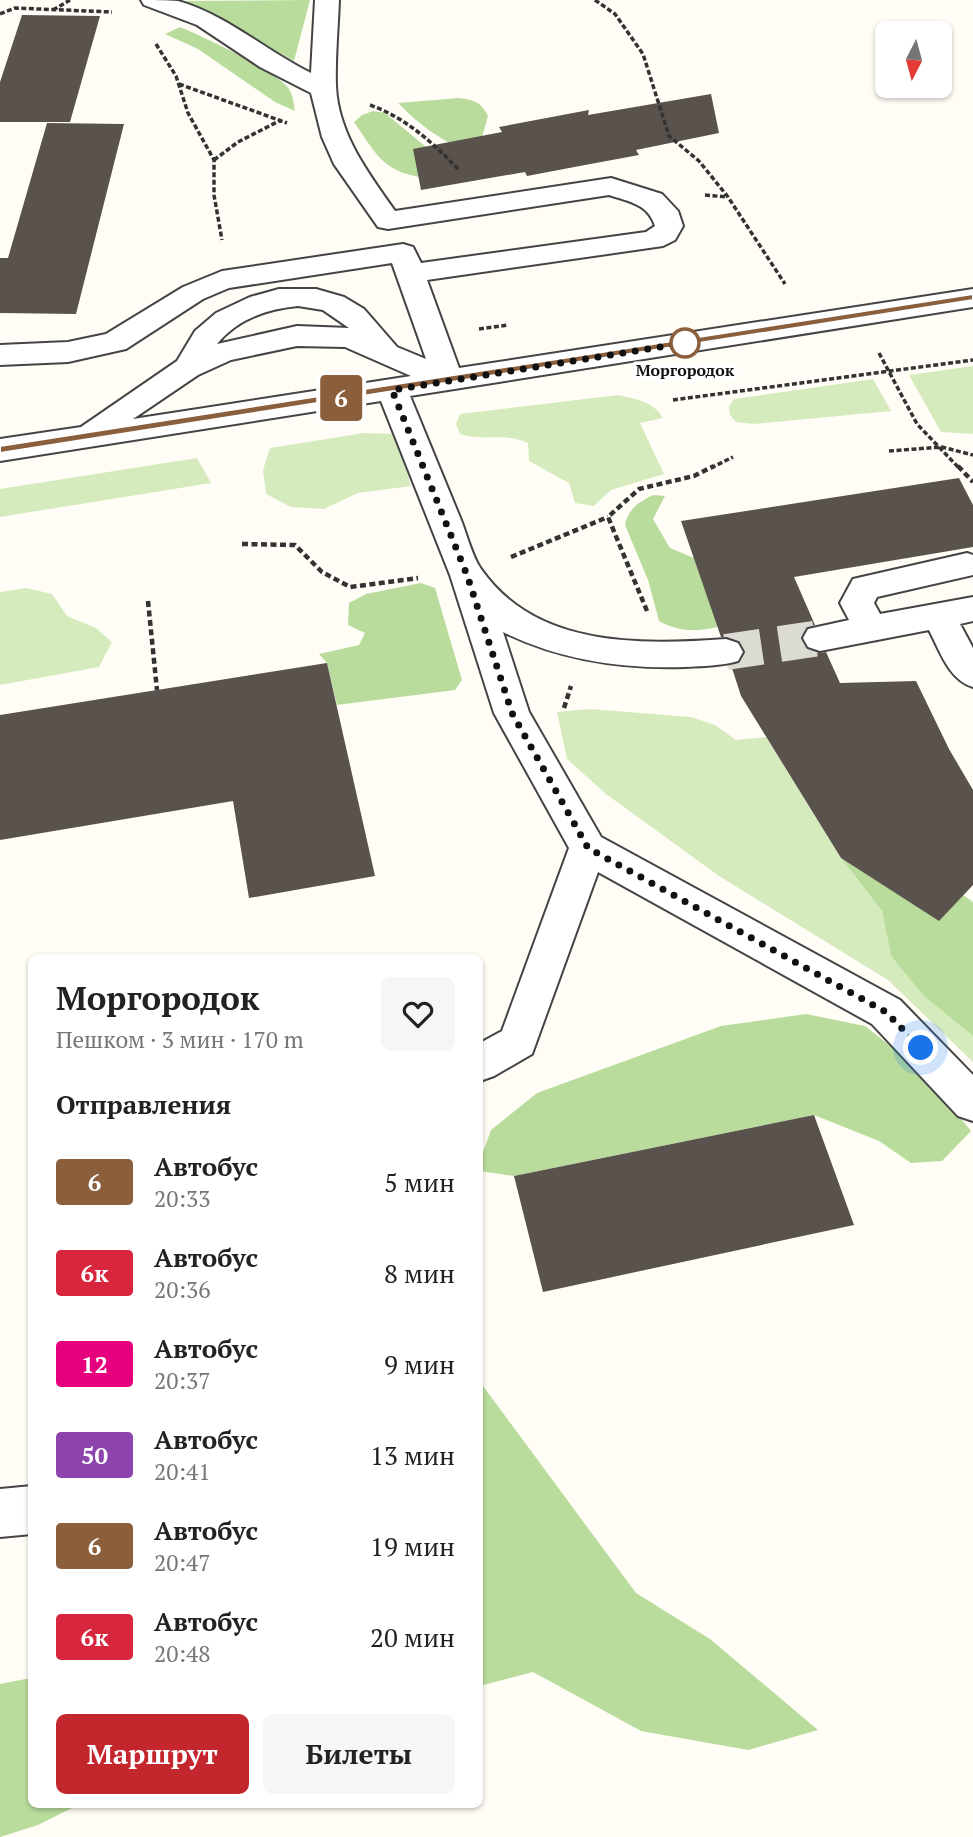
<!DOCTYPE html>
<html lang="ru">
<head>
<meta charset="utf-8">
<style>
  :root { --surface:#fff; --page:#f6f6f6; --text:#222; --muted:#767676; --accent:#c4262e }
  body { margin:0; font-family:"PT Serif",serif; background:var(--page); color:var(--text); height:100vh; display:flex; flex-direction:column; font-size:26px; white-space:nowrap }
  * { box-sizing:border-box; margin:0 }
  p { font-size:23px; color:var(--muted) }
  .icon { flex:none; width:38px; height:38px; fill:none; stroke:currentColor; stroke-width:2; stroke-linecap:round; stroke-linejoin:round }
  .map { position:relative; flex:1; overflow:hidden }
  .details { position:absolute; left:28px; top:954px; width:455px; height:854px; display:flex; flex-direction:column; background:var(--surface); border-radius:10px; box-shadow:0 2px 5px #0004 }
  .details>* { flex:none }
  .badge { padding:0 14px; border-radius:5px; font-size:24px; line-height:46px }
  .needle { width:46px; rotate:186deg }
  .controls { position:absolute; left:875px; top:21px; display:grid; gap:14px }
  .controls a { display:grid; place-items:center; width:77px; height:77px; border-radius:10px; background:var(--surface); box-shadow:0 2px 5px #0004; font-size:35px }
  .you { position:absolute; width:35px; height:35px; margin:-18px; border:5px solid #fff; border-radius:50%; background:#1a73e8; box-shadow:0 0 0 10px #1a73e833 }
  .map>.badge { position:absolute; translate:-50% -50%; box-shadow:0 0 0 4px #fff }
  h2 { padding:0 28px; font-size:26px; line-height:63px }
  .round { display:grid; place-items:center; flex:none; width:74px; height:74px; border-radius:10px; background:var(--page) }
  .overview { display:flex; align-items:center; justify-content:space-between; height:119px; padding:0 28px }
  h1 { font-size:33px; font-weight:600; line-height:52px }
  .button { display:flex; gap:14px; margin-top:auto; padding:14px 28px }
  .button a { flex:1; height:80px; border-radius:10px; background:var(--accent); color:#fff; font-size:28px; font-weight:600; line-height:80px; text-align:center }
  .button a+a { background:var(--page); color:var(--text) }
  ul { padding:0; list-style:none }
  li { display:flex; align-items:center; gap:21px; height:91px; padding:0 28px }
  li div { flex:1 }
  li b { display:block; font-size:26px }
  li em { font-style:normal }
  li .badge { min-width:77px; font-weight:700; text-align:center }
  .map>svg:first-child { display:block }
  .green { fill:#d5ebbd }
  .forest { fill:#b9dc9c }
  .building { fill:#5a524d }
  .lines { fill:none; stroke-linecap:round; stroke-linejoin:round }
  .minor-tunnel { stroke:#dbdad3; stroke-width:36; stroke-dasharray:36 18; stroke-linecap:butt }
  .minor-casing { stroke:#444; stroke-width:4 }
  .path-far1 { stroke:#333; stroke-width:3.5; stroke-dasharray:5 2.5; stroke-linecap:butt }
  .path { stroke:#333; stroke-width:4.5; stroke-dasharray:6 3.5; stroke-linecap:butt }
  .minor { fill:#fff; fill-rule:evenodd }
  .line { fill:#8b5e3c; stroke:#fff; stroke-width:2 }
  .walk { stroke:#111; stroke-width:7; stroke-dasharray:0 12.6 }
  .stop-dot { fill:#fff; stroke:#8b5e3c; stroke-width:3.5 }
  .labels { text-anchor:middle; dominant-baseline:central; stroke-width:7; stroke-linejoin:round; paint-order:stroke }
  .far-stop-label { font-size:16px; font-weight:bold; fill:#111; stroke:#fff }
</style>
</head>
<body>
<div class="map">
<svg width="973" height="1837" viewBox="0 0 973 1837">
  <rect width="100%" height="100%" fill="#fffdf5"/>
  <!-- green -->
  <path class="green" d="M973,366V434L941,432L909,375Z
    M873,379L891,411L754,424L736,422L730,415L729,406L734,399Z
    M618,395C636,399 653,401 663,418L640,423L664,474L611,490L594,506L575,503L569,483L529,461L528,443C504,432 487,442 460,434L456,424L460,414Z
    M364,433L396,434L411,486L358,493L324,509L291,507L266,494L263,470L270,448Z
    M197,458L211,483L0,517V489Z
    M26,588L52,594L67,616L96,628L112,642L99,667L0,685V592Z
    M590,709L691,717L715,725L736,740L766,737L841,858L882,911L891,956L924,995L973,1036V1062L888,980L719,876L606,794L567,759L557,712Z"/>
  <!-- forest -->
  <path class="forest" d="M310,0L294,61L236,28L174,1Z
    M180,27C202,36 277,71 289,89C293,95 294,105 295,111L275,102L198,49L165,34Z
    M459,98C475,100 481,102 488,116L482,137L465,150C440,140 417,123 398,103Z
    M373,111L385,113L431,151L433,179C384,173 380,160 354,122L362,115Z
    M653,495L665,496L653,519L670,548L694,558L718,627C696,632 679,632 659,621L648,580L625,525C628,509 639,502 653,495Z
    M421,583L435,588L462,680L455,690L337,705L327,663L319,654L359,645L365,633L348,625L349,603L366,594Z
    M841,858L963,895L973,902V1036L924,996L891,956L882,911Z
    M806,1014L865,1026L921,1070L971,1131L942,1161L911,1163L879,1141L814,1115L514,1176L480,1171V1161L491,1130L537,1093L721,1026Z
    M480,1382L636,1593L710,1639L818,1730L748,1750L641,1731L533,1672L480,1686Z
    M31,1678L32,1804H80L38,1825L0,1837V1684Z"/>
  <!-- building -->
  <path class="building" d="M22,15L100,16L70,122H0V82Z
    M711,94L719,133L636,150L639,155L585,165L527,176L525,172L421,190L413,149L502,132L499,127L589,110L588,115Z
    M47,123L124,124L76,314L0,313V258H8Z
    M959,478L973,505V547L794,577L815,625L806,628L801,637L806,648L819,653L826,652L840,683L916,681L949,749L973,790V885L939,921L841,858L741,696L731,665L740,662L745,651L739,641L721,637L681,521Z
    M327,663L375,876L249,898L233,801L0,840V715Z
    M814,1115L854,1225L543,1292L514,1176Z"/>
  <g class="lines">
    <!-- minor-tunnel -->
    <path class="minor-tunnel" d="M726,652L820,638"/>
    <defs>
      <path id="minor" d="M141,0C152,0 167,0 178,1C227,15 266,51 311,73L315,0H339C338,29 335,58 336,86C338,134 369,174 395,211L611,178L662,194L678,211L683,226L675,240L663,246L427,280L459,368L973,289V307L410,396C427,437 444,479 461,520C467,535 472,556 481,569C536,648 640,645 726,639L738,643L743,652L738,661C721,666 703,666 685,667C621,669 560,660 503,632L529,712L601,837L900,1000L973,1075V1121L958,1116L872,1024L598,872L532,1054L494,1076L480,1081V1043L502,1031L569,848L494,713L450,575L381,401L0,461V439L81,427L177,361L195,331L216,313L250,297L279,289H316L344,297L364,309L397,347L426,359L392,263L229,288L203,299L126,349L68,362L0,365V345L68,342L106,334L183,287L222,271L403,244L413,247L421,263L646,232L655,226C648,204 630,202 609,195L388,229L378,227L334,164L322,137L311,93L260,67L197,25L144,5ZM298,306L323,310L349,328L297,326L217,344C237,319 267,309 298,306ZM297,346L345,347L411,376L133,419L198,375L231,360Z
        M967,553L973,555V575L877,597L874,603L880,614L973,597V621L960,624L973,648V687C949,680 940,651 929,630L820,651L808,647L803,638L808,629L849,620L840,603L853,579Z
        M32,1486V1534L0,1537V1489Z"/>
    </defs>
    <!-- minor casing -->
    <use href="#minor" class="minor-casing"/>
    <!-- path-far1 -->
    <path class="path-far1" d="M595,0L615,14L643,54L669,136L699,161L728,197L785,284
      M53,10L70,0
      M0,14L15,8L112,12
      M156,44L176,76L188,113L214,160V195L222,240
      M179,84L287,123
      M370,105C406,118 432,142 458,169
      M214,160L238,142L281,120
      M705,195L727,197
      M479,329L508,325
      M879,353L917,424L959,468
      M673,400L973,360
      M889,451L942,447L973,455
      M711,468L733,457"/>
    <!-- path -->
    <path class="path" d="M958,466L973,482
      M242,544L295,545L322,572L350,587L418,578
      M511,557L608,517
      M148,601L157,690
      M647,611L608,517L639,489L694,476L714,466
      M564,708L571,686"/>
    <!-- minor -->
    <use href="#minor" class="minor"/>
  </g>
  <!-- line -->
  <path class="line" d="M973,294V300L0,453V446Z"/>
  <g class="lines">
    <!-- walk -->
    <path class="walk" d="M685,343L392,390L467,575L512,713L588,848L886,1012L921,1048"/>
  </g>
  <!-- markers -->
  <circle class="stop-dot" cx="685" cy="343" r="14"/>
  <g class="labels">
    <!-- far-stop labels -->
    <g class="far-stop-label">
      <text x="685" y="370">Моргородок</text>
    </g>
  </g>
</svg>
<div class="controls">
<a><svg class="needle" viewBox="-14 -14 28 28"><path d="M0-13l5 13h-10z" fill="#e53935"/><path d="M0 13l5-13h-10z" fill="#767676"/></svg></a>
</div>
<div class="you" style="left:921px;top:1048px"></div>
<b class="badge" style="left:341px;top:398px;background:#8b5e3c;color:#fff">6</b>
<section class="details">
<div class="overview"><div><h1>Моргородок</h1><p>Пешком · 3 мин · 170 m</p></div><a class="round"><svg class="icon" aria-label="heart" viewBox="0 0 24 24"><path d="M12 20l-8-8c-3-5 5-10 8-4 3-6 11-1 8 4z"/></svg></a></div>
<h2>Отправления</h2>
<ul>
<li><span class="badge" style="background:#8b5e3c;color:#fff">6</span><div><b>Автобус</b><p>20:33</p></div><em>5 мин</em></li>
<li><span class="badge" style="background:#d7263d;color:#fff">6к</span><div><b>Автобус</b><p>20:36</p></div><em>8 мин</em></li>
<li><span class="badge" style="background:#e6007e;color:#fff">12</span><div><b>Автобус</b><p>20:37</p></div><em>9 мин</em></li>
<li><span class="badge" style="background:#8e44ad;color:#fff">50</span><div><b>Автобус</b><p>20:41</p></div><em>13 мин</em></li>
<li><span class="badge" style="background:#8b5e3c;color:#fff">6</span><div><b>Автобус</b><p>20:47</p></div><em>19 мин</em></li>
<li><span class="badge" style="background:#d7263d;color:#fff">6к</span><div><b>Автобус</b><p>20:48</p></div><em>20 мин</em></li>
</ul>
<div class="button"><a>Маршрут</a><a>Билеты</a></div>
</section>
</div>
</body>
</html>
